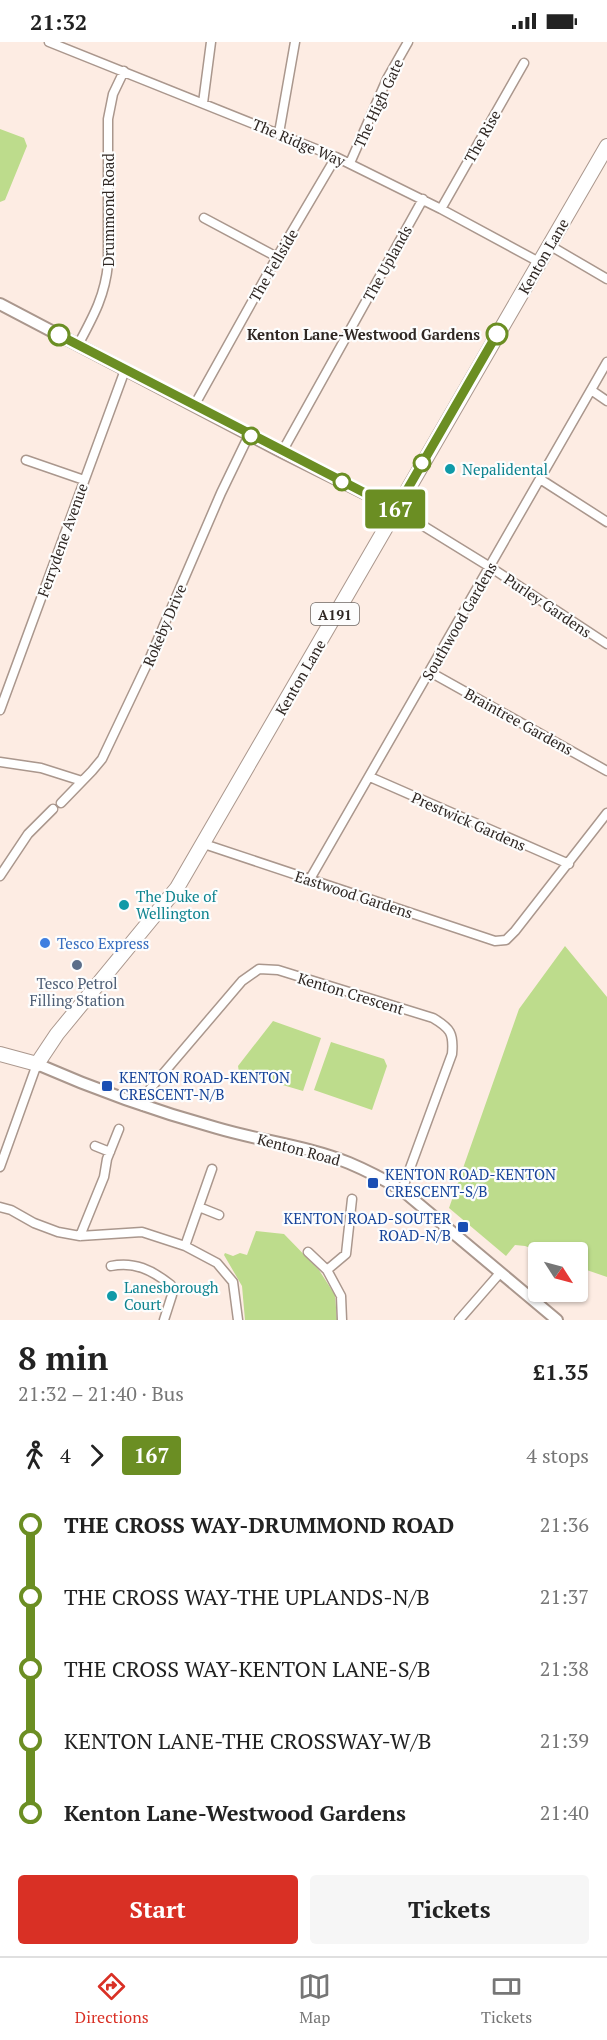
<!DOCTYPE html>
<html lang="en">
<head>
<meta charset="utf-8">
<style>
  :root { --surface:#fff; --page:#f6f6f6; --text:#222; --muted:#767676; --line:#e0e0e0; --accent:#d93025 }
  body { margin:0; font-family:"PT Serif",serif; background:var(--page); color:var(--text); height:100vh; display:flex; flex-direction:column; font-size:22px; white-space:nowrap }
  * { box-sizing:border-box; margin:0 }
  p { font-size:20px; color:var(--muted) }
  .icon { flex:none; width:33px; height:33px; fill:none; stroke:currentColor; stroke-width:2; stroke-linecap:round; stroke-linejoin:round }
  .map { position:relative; height:1278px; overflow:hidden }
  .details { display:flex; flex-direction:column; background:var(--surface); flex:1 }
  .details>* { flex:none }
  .badge { padding:0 12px; border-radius:4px; font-size:21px; line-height:39px }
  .needle { width:39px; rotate:126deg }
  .buttons { position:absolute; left:528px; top:1200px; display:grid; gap:12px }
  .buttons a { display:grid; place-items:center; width:60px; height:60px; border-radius:6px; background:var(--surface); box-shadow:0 2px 4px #0004; font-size:30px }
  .map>.badge { position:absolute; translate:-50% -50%; box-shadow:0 0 0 3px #fff }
  .legs { display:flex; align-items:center; gap:9px; height:66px; padding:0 18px; font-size:20px }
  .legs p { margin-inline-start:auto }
  .headline { display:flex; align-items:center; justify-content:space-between; height:102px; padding:0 18px }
  h1 { font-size:33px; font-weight:700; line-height:45px }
  .primary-button { display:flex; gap:12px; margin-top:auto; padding:12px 18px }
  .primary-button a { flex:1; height:69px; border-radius:6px; background:var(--accent); color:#fff; font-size:24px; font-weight:700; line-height:69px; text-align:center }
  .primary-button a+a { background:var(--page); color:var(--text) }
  ul { padding:0 18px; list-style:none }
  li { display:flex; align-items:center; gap:21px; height:72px; font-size:22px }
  li i { display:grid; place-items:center; width:9px; height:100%; margin:0 8px; background:currentColor }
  li i::after { content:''; width:15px; height:15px; margin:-8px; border:4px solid; border-radius:50%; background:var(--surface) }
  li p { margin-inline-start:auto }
  li:first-child i { background:linear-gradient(#0000 50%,currentColor 0) }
  li:last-child i { background:linear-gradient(currentColor 50%,#0000 0) }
  .status { display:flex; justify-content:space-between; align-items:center; height:42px; padding:0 30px; background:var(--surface); direction:ltr }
  .status svg { height:16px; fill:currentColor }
  .menu { display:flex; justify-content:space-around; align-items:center; height:84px; border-top:2px solid var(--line); background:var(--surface); font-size:16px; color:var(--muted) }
  .menu a { display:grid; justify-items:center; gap:3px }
  .menu .on { color:var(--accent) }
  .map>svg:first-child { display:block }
  .green { fill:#bddc8c }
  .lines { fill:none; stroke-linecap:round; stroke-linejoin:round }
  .minor-casing { stroke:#aa978d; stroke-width:11 }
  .tertiary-casing { stroke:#aa978d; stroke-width:14 }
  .primary-casing { stroke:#aa978d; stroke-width:16 }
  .minor { stroke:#fff; stroke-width:8 }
  .tertiary { stroke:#fff; stroke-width:10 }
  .primary { stroke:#fff; stroke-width:14 }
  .line-1-casing { stroke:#fff; stroke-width:14 }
  .line-1 { stroke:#6b8e23; stroke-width:9 }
  .stop-1-dot { fill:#fff; stroke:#6b8e23; stroke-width:3 }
  .culture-dot { fill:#0f9aa8; stroke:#fdfdfd; stroke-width:2 }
  .shop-dot { fill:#3f7fe0; stroke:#fdfdfd; stroke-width:2 }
  .service-dot { fill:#5c6f8a; stroke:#fdfdfd; stroke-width:2 }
  .transit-dot { fill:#1a4fb4; stroke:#fdfdfd; stroke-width:2 }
  .labels { text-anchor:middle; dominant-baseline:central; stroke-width:4.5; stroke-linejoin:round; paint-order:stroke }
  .shield { fill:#fdfdfd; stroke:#6d6764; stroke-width:1.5 }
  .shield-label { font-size:14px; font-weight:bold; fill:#2f2723 }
  .street-label { font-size:15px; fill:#2f2723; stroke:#fdfdfd }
  .stop-label { font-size:15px; font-weight:bold; fill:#2f2723; stroke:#fdfdfd; text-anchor:end }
  .culture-label { font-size:15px; fill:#0d838f; stroke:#fdfdfd; text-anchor:start }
  .shop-label { font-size:15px; fill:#366cbe; stroke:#fdfdfd; text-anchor:start }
  .service-label { font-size:15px; fill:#4e5e75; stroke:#fdfdfd }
  .transit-label { font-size:15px; fill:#164399; stroke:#fdfdfd; text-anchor:start }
</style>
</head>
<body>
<div class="status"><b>21:32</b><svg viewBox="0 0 49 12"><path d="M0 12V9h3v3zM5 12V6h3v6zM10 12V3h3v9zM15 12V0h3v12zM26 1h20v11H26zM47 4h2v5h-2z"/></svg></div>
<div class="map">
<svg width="607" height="1278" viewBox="0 0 607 1278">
  <rect width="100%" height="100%" fill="#fdece3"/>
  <!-- green -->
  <path class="green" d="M0,87L24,96L27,104L5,158L0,160Z
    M565,904L607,955V1235L578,1225V1210H541L525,1204L515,1203L506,1214L449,1166L519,967Z
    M273,979L321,996L303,1049L239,1030L238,1024Z
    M331,1000L384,1017L387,1024L372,1068L314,1048Z
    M256,1189L284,1192L319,1228L335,1253L337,1278H245L242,1244L224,1213L225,1211L233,1214L240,1211L247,1213Z"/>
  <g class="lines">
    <defs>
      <path id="minor" d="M49,0L336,115L441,167L539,220
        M203,61L211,0
        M279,91L295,0
        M350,121L387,37L408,0
        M441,167L524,21
        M204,176L277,215
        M549,203L607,237
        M78,303C93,275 105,254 108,222V77L113,52L124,29
        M591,348L607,359
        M194,364L277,215L336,115
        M282,410L423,157
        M26,418L84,438
        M540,437L607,480
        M396,467L490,525L607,602
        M430,630L607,729
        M0,668L125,328
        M0,720L41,726L82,739
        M370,735L569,822
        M61,761L92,729L102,717L149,618L221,451L249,393
        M204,802L495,899L506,898L515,889L607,771
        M0,834L28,792L53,767
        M310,837L607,320
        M143,1064L150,1047L242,939L259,927L278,928L433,976C450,986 454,991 452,1012L402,1148
        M95,1104L110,1110
        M0,1125L37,1022
        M0,1165L11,1168L34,1181L58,1190L80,1194L142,1190L185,1204L217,1221L233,1240L238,1278
        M199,1165L219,1173
        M80,1194L104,1135L107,1117L119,1087
        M185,1204L212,1127
        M308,1210L327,1228L341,1254L342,1278
        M111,1224C134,1219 152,1228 171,1243L172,1253L164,1278
        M327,1228L346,1212L352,1157
        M459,1278L500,1231"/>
      <path id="tertiary" d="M0,262L282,410L396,467
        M37,1022C96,1048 155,1069 217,1086C261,1099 307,1104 349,1121C368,1129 385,1138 402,1148L557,1278"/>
      <path id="primary" d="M0,1012L37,1022L57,992L177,846L607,104"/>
    </defs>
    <!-- minor casing -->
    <use href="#minor" class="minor-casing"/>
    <!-- tertiary casing -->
    <use href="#tertiary" class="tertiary-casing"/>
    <!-- primary casing -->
    <use href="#primary" class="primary-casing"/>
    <!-- minor -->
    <use href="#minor" class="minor"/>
    <!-- tertiary -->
    <use href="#tertiary" class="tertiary"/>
    <!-- primary -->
    <use href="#primary" class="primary"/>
  </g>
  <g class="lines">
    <defs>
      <path id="line-1" d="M59,293L396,467L497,292"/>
    </defs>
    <!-- line-1 casing -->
    <use href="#line-1" class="line-1-casing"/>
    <!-- line-1 -->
    <use href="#line-1" class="line-1"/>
  </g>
  <!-- markers -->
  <g class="stop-1-dot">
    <circle cx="497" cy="292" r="10"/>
    <circle cx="59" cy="293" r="10"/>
    <circle cx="251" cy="394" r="8"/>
    <circle cx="422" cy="421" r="8"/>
    <circle cx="342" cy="440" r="8"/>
  </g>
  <g class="culture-dot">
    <circle cx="450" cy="427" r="6"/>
    <circle cx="124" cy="863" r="6"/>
    <circle cx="112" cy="1254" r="6"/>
  </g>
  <circle class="shop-dot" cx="45" cy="901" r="6"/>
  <circle class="service-dot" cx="77" cy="923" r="6"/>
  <g class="transit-dot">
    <rect x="101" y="1038" width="12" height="12" rx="3"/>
    <rect x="367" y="1135" width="12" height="12" rx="3"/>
    <rect x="457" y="1179" width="12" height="12" rx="3"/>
  </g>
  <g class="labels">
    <!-- shield labels -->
    <rect class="shield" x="311" y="561" width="48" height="22" rx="4.5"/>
    <g class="shield-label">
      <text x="335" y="572">A191</text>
    </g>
    <!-- street labels -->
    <g class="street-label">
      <text transform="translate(378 61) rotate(-65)">The High Gate</text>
      <text transform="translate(482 94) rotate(-61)">The Rise</text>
      <text transform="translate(299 100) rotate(23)">The Ridge Way</text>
      <text transform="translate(108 168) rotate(-90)">Drummond Road</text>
      <text transform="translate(543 214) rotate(-60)">Kenton Lane</text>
      <text transform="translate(387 221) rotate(-61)">The Uplands</text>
      <text transform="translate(273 223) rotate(-60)">The Fellside</text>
      <text transform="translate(62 498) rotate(-70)">Ferrydene Avenue</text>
      <text transform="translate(548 563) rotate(34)">Purley Gardens</text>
      <text transform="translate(459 579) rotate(-60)">Southwood Gardens</text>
      <text transform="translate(164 583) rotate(-67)">Rokeby Drive</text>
      <text transform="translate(300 635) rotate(-60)">Kenton Lane</text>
      <text transform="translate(519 679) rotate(29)">Braintree Gardens</text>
      <text transform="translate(469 779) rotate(24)">Prestwick Gardens</text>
      <text transform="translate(354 852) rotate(18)">Eastwood Gardens</text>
      <text transform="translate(351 951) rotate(17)">Kenton Crescent</text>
      <text transform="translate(299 1107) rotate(15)">Kenton Road</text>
    </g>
    <!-- stop labels -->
    <g class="stop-label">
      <text x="480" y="292">Kenton Lane-Westwood Gardens</text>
    </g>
    <!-- culture labels -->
    <g class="culture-label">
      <text x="462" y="427">Nepalidental</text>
      <text x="136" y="854">The Duke of<tspan x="136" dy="17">Wellington</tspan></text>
      <text x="124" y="1245">Lanesborough<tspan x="124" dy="17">Court</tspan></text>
    </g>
    <!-- shop labels -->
    <g class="shop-label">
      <text x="57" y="901">Tesco Express</text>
    </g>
    <!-- service labels -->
    <g class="service-label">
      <text x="77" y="941">Tesco Petrol<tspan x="77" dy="17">Filling Station</tspan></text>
    </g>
    <!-- transit labels -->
    <g class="transit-label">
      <text x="119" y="1035">KENTON ROAD-KENTON<tspan x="119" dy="17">CRESCENT-N/B</tspan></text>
      <text x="385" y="1132">KENTON ROAD-KENTON<tspan x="385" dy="17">CRESCENT-S/B</tspan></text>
      <text x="451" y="1176" text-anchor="end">KENTON ROAD-SOUTER<tspan x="451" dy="17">ROAD-N/B</tspan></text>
    </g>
  </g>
</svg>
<div class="buttons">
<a><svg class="needle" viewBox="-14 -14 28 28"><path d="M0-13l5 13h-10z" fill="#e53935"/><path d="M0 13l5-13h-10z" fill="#767676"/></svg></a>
</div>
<b class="badge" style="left:395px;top:467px;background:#6b8e23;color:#fff">167</b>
</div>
<section class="details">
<div class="headline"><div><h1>8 min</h1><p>21:32 – 21:40 · Bus</p></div><b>£1.35</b></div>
<div class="legs"><svg class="icon" aria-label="walk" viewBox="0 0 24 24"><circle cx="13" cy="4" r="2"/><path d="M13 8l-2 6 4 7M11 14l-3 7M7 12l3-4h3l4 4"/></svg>4<svg class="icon" aria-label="forward" viewBox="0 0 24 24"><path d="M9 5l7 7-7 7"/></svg><b class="badge" style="background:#6b8e23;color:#fff">167</b><p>4 stops</p></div>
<ul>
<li><i style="color:#6b8e23"></i><b>THE CROSS WAY-DRUMMOND ROAD</b><p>21:36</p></li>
<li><i style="color:#6b8e23"></i><span>THE CROSS WAY-THE UPLANDS-N/B</span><p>21:37</p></li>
<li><i style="color:#6b8e23"></i><span>THE CROSS WAY-KENTON LANE-S/B</span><p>21:38</p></li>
<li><i style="color:#6b8e23"></i><span>KENTON LANE-THE CROSSWAY-W/B</span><p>21:39</p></li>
<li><i style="color:#6b8e23"></i><b>Kenton Lane-Westwood Gardens</b><p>21:40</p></li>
</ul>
<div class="primary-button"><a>Start</a><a>Tickets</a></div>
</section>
<nav class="menu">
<a class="on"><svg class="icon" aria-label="directions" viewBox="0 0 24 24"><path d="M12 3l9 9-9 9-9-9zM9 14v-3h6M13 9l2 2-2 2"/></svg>Directions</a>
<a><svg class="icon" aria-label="map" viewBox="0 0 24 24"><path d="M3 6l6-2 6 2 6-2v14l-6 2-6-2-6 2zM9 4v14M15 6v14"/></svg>Map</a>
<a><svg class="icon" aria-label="tickets" viewBox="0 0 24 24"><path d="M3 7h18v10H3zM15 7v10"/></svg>Tickets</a>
</nav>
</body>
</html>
